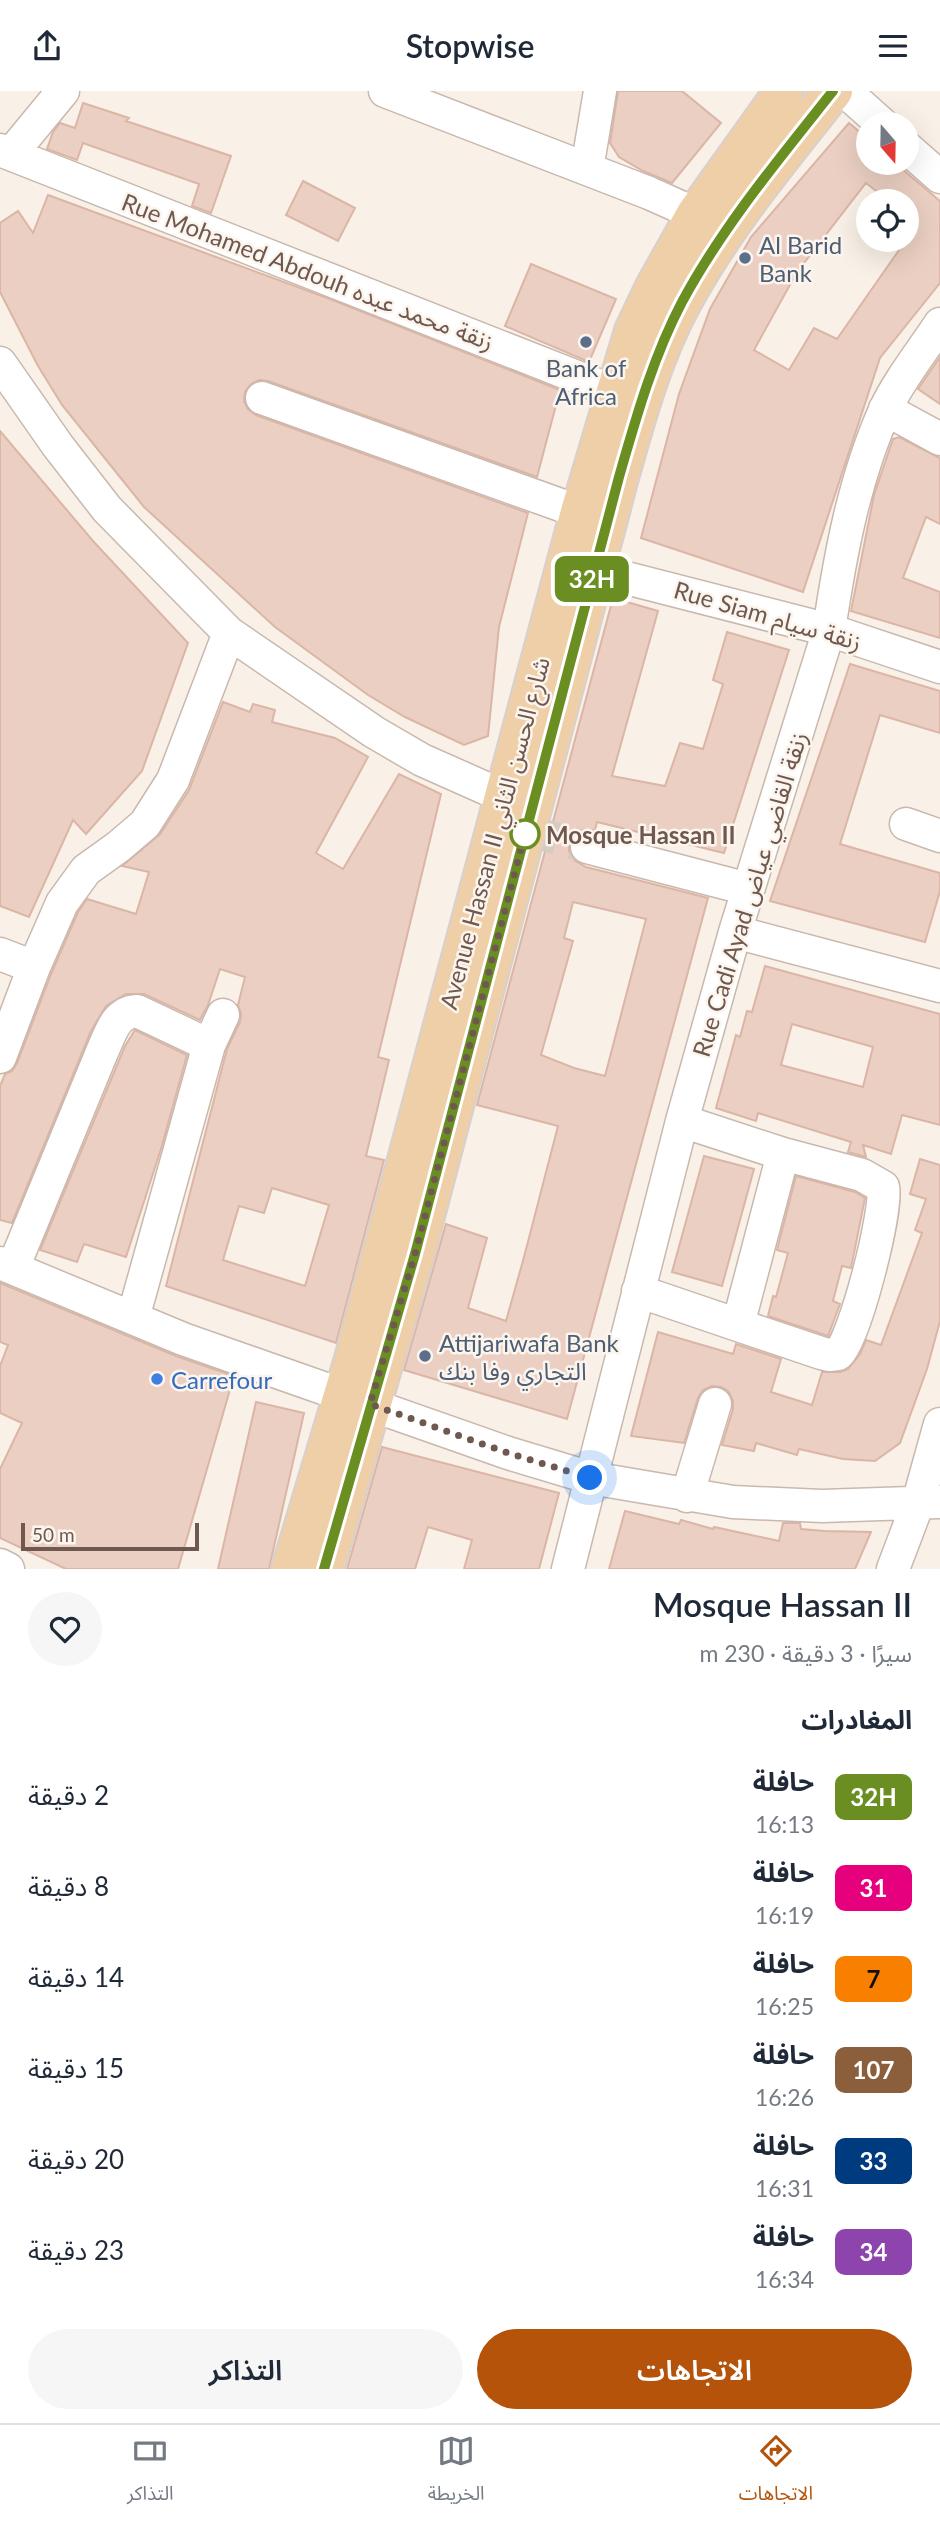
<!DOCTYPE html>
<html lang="ar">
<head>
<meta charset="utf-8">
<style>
  :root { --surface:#fff; --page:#f6f6f7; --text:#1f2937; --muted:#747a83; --line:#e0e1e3; --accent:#b45309 }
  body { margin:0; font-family:Lato,"Noto Sans Arabic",sans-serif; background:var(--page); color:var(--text); direction:rtl; height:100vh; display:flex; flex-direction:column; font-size:26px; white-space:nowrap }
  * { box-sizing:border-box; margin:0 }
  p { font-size:23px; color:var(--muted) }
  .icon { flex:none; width:38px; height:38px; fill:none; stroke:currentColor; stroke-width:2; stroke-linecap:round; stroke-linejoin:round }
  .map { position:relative; height:1478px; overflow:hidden; direction:ltr }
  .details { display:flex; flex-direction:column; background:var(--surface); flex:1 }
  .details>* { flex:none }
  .badge { padding:0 14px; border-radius:10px; font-size:24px; line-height:46px }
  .needle { width:46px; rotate:160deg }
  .buttons { position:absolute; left:856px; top:21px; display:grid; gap:14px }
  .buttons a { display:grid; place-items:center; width:63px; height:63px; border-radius:50%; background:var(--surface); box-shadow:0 7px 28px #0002; font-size:35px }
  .scale { position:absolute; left:21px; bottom:18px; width:178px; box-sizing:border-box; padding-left:7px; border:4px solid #6f584f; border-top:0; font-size:19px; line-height:24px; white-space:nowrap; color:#6f584f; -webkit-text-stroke:5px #fcf5ed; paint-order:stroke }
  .you { position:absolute; width:35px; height:35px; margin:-18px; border:5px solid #fff; border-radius:50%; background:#1a73e8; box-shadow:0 0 0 10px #1a73e833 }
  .map>.badge { position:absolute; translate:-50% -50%; box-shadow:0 0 0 4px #fff }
  h2 { padding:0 28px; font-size:26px; line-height:63px }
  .round { display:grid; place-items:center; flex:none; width:74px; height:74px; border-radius:37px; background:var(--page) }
  .headline { display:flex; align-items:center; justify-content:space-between; height:119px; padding:0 28px }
  h1 { font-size:33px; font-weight:600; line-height:52px }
  .action { display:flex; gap:14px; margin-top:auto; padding:14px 28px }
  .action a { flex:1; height:80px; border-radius:42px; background:var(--accent); color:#fff; font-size:28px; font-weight:600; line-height:80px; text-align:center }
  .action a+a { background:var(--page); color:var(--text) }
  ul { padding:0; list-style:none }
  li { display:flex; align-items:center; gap:21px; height:91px; padding:0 28px }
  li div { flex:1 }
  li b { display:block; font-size:26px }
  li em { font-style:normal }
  li .badge { min-width:77px; font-weight:700; text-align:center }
  header { display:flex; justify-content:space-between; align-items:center; height:91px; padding:0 28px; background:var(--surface); font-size:32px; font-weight:600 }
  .tab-bar { display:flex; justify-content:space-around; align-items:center; height:98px; border-top:2px solid var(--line); background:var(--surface); font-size:19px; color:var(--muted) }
  .tab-bar a { display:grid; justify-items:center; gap:4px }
  .tab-bar .on { color:var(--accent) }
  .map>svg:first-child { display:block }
  .building { fill:#ebcfc2; stroke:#dbb5a5; stroke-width:2; fill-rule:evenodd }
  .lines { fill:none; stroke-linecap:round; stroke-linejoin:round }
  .minor-tunnel { stroke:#d6cbc1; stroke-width:32; stroke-dasharray:32 16; stroke-linecap:butt }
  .minor-casing { stroke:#c9b8ae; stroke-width:35 }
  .major-casing { stroke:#d7d0ce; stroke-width:42 }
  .minor { stroke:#fff; stroke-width:32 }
  .major { stroke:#efcfa8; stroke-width:38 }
  .line-casing { stroke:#fff; stroke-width:16 }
  .line { stroke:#6b8e23; stroke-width:10 }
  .walk { stroke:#6f584f; stroke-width:7; stroke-dasharray:0 12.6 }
  .service-dot { fill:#5c6f8a; stroke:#fcf5ed; stroke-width:2.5 }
  .stop-dot { fill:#fff; stroke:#6b8e23; stroke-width:3.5 }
  .shop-dot { fill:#3f7fe0; stroke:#fcf5ed; stroke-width:2.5 }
  .labels { text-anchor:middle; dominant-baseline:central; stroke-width:5; stroke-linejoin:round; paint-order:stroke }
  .service-label { font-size:24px; fill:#4e5e75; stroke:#fcf5ed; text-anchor:start }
  .street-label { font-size:24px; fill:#6f584f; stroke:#fcf5ed }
  .stop-label { font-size:24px; font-weight:bold; fill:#6f584f; stroke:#fcf5ed; text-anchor:start }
  .shop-label { font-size:24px; fill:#366cbe; stroke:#fcf5ed; text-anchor:start }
</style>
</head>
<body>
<header><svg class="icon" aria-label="menu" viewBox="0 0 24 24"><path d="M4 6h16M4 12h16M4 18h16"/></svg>Stopwise<svg class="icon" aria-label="share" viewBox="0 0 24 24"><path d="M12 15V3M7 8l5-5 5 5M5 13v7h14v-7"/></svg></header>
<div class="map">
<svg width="940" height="1478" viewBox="0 0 940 1478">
  <rect width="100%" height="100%" fill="#f9f1e7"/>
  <!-- building -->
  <path class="building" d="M618,0H682L721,32L672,92L643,80L619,66L610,52Z
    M83,12L129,27L126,30L231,65L211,122L192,115L199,93L83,52L77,69L47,58L53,41L60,32L75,37Z
    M849,32L868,48V72H895L940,110V192L880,267L803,501L641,447L679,303L710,218L751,146ZM866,92L889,110H906V149L837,248L814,237L789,279L754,259L797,181Z
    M303,90L355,117L338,150L286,124Z
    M48,104L330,208L560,299L537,386L268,290L259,289L251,293L245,301L244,310L248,318L256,324L528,422L499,536L488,645L464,654L405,626L368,604L275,536L144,416L62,314L38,275L0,201V132L18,120L33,142Z
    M531,173L616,208L589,271L505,235Z
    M940,266V313L918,298Z
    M0,340L93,450L188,552L142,680L86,743L73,729L29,826L0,815Z
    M899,346L940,367V433L926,426L903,487L940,501V547L851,520L874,404L893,348Z
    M613,507L658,520L612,685L665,695L680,652L703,658L723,593L713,589L727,541L789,559L724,762L597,731L595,739H581L574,743L569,751V760L574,769L586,776L708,807L567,1328L404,1279L446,1133L487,1147L468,1217L506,1230L524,1166L558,1035L477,1014ZM573,811L646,828L605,985L574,977L541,964L573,850L564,847Z
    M850,573L940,600V642L880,624L840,753L940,782V800L925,851L770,810Z
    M223,611L250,621L253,613L275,619L272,631L335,647L368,666L316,762L343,778L399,683L441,703L378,966L389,969L366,1065L384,1069L336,1252L166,1195L227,958L240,931L241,923L238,914L245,886L220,878L208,914L200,929L144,903H126L106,915L91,940L12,1132L0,1129V995L5,983L12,980L17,972L51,883L78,821L87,808L136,823L149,781L122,775L160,743L189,699ZM272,1097L329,1114L305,1195L223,1169L239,1115L264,1122Z
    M765,875L940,923V1034L902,1024L891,1063L863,1054L866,1066L848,1061L851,1051L758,1022L756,1030L716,1017L736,944L740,946L747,920L752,921ZM792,933L873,956L863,996L781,974Z
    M135,939L187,964L161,1058L126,1166L84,1153L77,1171L40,1159L125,955Z
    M704,1065L754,1078L722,1195L672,1181Z
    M920,1068L940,1074V1230L927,1278L900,1352L875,1370L843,1368L799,1358L797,1364L756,1352L754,1360L722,1354L733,1318V1310L728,1300L721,1296L712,1295L703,1299L698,1307L684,1352L631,1345L658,1241L733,1263L736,1253L781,1268L771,1301L812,1314L822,1281H840L848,1278L860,1263L866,1249L881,1254L922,1142L915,1139L926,1108L910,1103Z
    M796,1085L855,1101L865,1107L851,1177L842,1175L833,1210L840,1213L828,1245L768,1225L773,1205L776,1206L788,1162L777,1159Z
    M0,1192L176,1265L234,1285L178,1478H66L0,1447V1378L22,1332L0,1322V1275L8,1254L0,1251Z
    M256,1311L304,1322L269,1478H218Z
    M382,1356L559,1402L539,1478H464L472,1449L428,1436L415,1478H347Z
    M625,1420L679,1433L681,1429L713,1438L714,1436L779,1450L783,1432H800L801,1438L825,1440L871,1441L855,1478H609Z"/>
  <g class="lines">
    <!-- minor-tunnel -->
    <path class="minor-tunnel" d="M526,739L587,756"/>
    <defs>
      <path id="minor" d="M385,0L649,102L696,123
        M845,0L882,33
        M906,56L940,86
        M0,59L615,301
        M11,63L63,0
        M587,78L600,0
        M0,272L58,355L107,418L229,542L374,641L422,669L503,705
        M262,307L580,421
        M885,318L940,348
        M595,479L829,539L940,576
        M906,733L940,745
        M587,756L748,798
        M735,841L940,895
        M0,863L34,876
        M0,966L34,876L62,812L86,779L118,756L145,733L173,689L229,542
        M0,1172L183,1248L508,1362L591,1387L733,1411L822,1415L940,1411
        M13,1177L102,961C110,944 115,921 137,920L209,954
        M638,1200L738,1234L783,1063L682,1030
        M133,1227L209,954L223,924
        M738,1234L821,1262L829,1264L838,1263C855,1248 888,1118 883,1096L862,1084L783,1063
        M687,1405L715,1313
        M0,1474L8,1478
        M568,1478L682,1030L735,841L829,539C840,465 854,388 885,319C897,292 923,259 940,233
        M893,1478L918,1412L940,1333"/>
      <path id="major" d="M291,1478L354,1268L580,421L634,240L655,196L696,123L784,0
        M324,1478L415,1163L619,386C636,327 652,266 682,211C723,135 779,68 833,0"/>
    </defs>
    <!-- minor casing -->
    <use href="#minor" class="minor-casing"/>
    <!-- major casing -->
    <use href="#major" class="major-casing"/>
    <!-- minor -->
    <use href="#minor" class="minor"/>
    <!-- major -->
    <use href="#major" class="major"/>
  </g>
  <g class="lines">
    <defs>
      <path id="line" d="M324,1478L415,1163L619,386C636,327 653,266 682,211C723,135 779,68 833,0"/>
    </defs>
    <!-- line casing -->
    <use href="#line" class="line-casing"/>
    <!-- line -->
    <use href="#line" class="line"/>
    <!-- walk -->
    <path class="walk" d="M525,743L526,739L415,1163L370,1313L508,1362L590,1387"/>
  </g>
  <!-- markers -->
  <g class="service-dot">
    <circle cx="745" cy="167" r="7"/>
    <circle cx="586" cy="251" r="7"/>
    <circle cx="425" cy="1265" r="7"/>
  </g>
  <circle class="stop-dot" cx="525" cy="743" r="14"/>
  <circle class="shop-dot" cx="157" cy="1288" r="7"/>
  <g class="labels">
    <!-- service labels -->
    <g class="service-label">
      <text x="759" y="153">Al Barid<tspan x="759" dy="28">Bank</tspan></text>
      <text x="586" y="276" text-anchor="middle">Bank of<tspan x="586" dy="28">Africa</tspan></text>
      <text x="439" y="1251">Attijariwafa Bank<tspan x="439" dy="28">التجاري وفا بنك</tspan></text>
    </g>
    <!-- street labels -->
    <g class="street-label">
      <text transform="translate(308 180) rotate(21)">Rue Mohamed Abdouh زنقة محمد عبده</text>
      <text transform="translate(768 524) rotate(16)">Rue Siam زنقة سيام</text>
      <text transform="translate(494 742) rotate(-75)">Avenue Hassan II شارع الحسن الثاني</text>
      <text transform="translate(749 803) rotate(-73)">Rue Cadi Ayad زنقة القاضي عياض</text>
    </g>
    <!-- stop labels -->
    <g class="stop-label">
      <text x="546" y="743">Mosque Hassan II</text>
    </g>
    <!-- shop labels -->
    <g class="shop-label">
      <text x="171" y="1288">Carrefour</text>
    </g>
  </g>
</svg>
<div class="buttons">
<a><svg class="needle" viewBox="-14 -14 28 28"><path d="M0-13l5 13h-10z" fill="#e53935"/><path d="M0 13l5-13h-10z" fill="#747a83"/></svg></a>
<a><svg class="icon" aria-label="locate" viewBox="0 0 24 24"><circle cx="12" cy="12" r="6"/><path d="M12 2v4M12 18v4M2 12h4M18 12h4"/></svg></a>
</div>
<div class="scale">50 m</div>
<div class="you" style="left:590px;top:1387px"></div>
<b class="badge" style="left:592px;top:488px;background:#6b8e23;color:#fff">32H</b>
</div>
<section class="details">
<div class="headline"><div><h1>Mosque Hassan II</h1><p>سيرًا · 3 دقيقة · 230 m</p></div><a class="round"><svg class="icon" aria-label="heart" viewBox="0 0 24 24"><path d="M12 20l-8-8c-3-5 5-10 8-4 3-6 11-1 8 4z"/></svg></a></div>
<h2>المغادرات</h2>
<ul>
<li><span class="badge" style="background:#6b8e23;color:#fff">32H</span><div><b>حافلة</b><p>16:13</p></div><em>2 دقيقة</em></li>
<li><span class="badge" style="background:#e6007e;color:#fff">31</span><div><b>حافلة</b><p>16:19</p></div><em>8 دقيقة</em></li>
<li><span class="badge" style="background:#f87f00;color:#111">7</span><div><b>حافلة</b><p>16:25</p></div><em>14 دقيقة</em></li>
<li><span class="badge" style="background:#8b5e3c;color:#fff">107</span><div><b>حافلة</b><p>16:26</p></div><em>15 دقيقة</em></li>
<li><span class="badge" style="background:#003b80;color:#fff">33</span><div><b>حافلة</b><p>16:31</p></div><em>20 دقيقة</em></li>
<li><span class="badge" style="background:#8e44ad;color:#fff">34</span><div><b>حافلة</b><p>16:34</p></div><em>23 دقيقة</em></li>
</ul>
<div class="action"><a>الاتجاهات</a><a>التذاكر</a></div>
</section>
<nav class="tab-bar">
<a class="on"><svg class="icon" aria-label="directions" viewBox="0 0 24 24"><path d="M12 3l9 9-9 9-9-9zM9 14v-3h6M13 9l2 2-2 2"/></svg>الاتجاهات</a>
<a><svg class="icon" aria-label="map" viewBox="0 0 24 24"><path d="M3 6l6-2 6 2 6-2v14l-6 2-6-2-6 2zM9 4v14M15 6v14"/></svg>الخريطة</a>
<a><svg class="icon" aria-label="tickets" viewBox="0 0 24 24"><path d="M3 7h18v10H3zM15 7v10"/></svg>التذاكر</a>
</nav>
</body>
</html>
